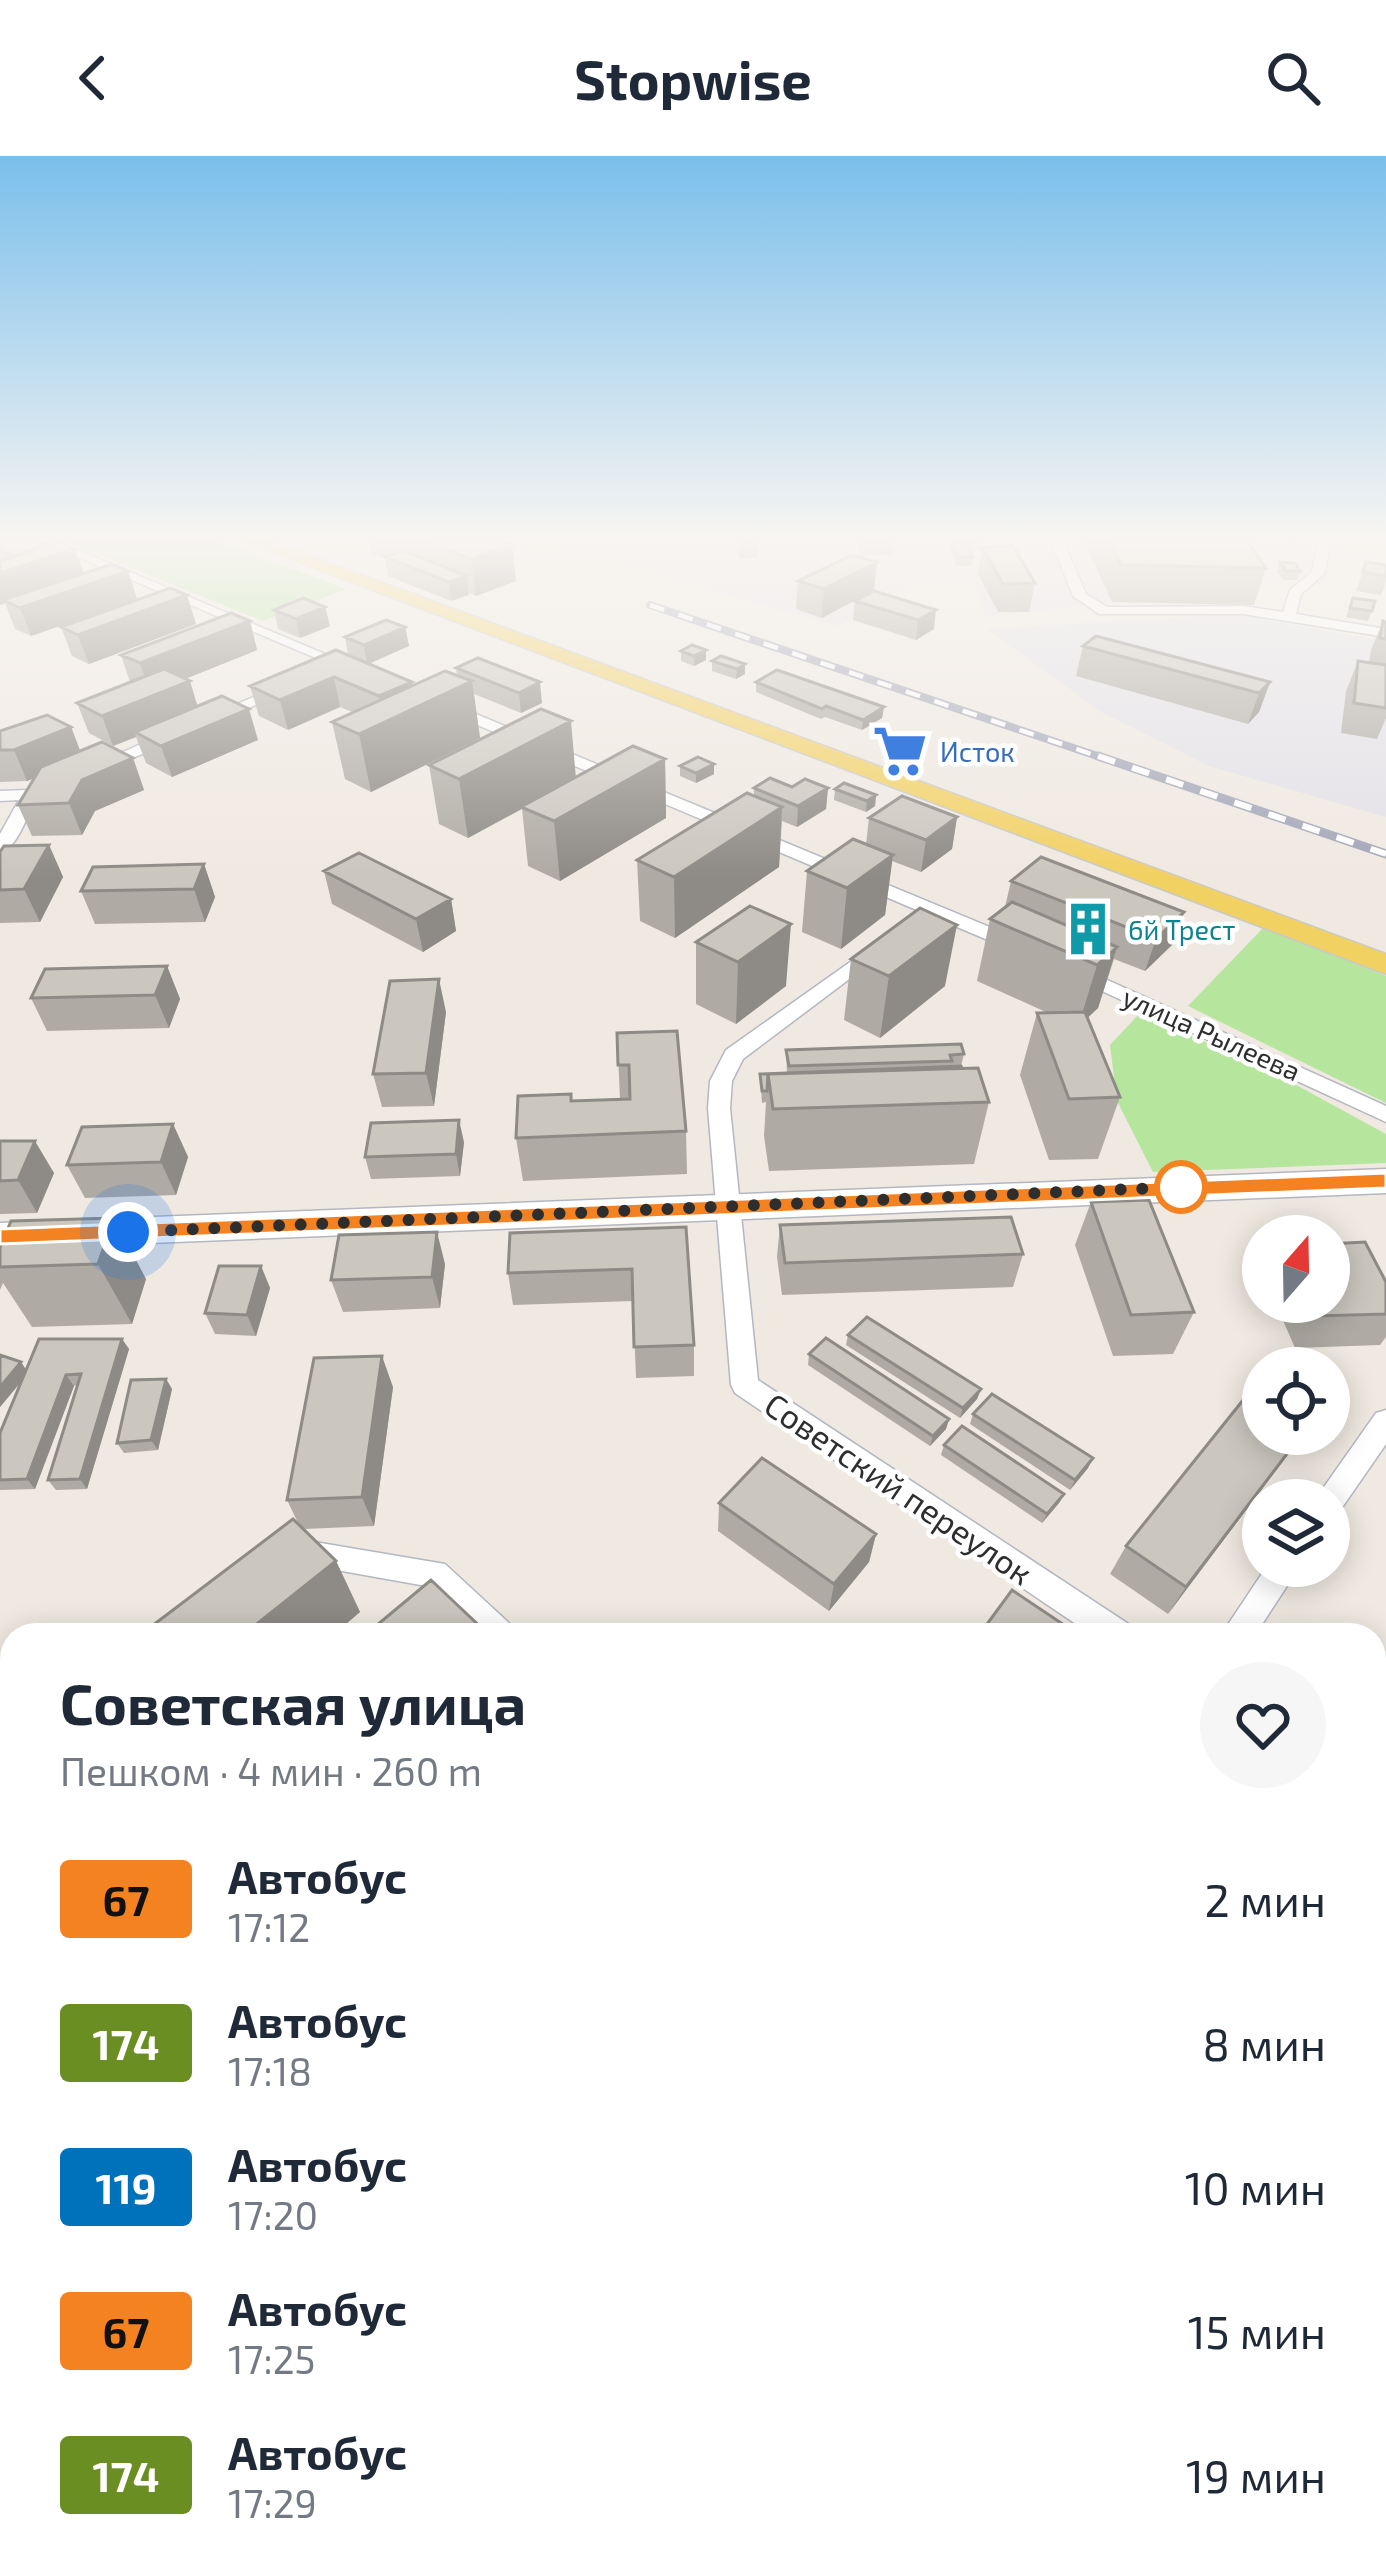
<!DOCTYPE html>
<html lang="ru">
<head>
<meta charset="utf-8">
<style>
  :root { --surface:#fff; --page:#f6f6f7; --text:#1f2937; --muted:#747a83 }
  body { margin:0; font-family:"Exo 2",sans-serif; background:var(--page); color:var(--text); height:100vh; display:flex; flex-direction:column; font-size:45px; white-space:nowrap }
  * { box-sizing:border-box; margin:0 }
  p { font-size:39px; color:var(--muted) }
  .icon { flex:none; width:66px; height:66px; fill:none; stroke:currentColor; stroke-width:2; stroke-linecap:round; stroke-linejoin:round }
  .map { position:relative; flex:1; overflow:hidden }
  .details { position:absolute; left:0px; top:1467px; width:1386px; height:951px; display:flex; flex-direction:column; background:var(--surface); border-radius:36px 36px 0 0; box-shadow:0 6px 30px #0003 }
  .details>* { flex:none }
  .badge { padding:0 24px; border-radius:9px; font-size:42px; line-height:78px }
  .needle { width:78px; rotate:20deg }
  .controls { position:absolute; left:1242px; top:1059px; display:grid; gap:24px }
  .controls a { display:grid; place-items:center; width:108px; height:108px; border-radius:50%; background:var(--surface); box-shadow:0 6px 30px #0003; font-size:60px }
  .you { position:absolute; width:60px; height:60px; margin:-30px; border:9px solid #fff; border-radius:50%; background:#1a73e8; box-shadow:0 0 0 18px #1a73e833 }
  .map>.badge { position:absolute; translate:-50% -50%; box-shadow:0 0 0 6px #fff }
  .round { display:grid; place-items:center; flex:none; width:126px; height:126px; border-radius:63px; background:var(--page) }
  .headline { display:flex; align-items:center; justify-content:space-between; height:204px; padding:0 60px }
  h1 { font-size:57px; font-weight:700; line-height:90px }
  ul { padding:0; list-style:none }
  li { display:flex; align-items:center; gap:36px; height:144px; padding:0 60px }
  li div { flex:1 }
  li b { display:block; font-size:45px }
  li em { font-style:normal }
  li .badge { min-width:132px; font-weight:700; text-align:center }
  header { display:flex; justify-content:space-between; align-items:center; height:156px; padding:0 60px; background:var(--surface); font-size:54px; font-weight:700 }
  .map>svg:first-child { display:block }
  .industrial { fill:#e3e1e8 }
  .green { fill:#b6e59e }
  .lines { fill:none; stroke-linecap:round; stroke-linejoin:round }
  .stream { stroke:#75cff0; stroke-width:14 }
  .street-casing { stroke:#b4b7c1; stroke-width:3 }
  .secondary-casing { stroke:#b4b7c1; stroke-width:3 }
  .primary-casing { stroke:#c9c9c9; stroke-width:3 }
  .street { fill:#fff; fill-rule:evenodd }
  .secondary { fill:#fff; fill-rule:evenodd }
  .primary { fill:#f2d163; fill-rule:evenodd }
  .rail-far1-casing { stroke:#a3a6b8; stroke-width:8 }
  .rail-casing { stroke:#a3a6b8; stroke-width:9 }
  .rail-far1 { stroke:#fff; stroke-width:4.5; stroke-dasharray:15; stroke-linecap:butt }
  .rail { stroke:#fff; stroke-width:6; stroke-dasharray:18; stroke-linecap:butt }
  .wall { fill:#afaba4 }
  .shaded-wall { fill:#8e8b86 }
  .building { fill:#cbc7bf; stroke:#8e8b86; stroke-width:3 }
  .line { fill:#f58220; stroke:#fff; stroke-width:3 }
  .walk { stroke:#2e2e2e; stroke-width:12; stroke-dasharray:0 21.6 }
  .stop-dot { fill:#fff; stroke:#f58220; stroke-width:6 }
  .labels { text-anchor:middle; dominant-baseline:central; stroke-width:9; stroke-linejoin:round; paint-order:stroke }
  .far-shop-label { font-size:27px; fill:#366cbe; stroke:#fff; text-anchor:start }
  .far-culture-label { font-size:27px; fill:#0d838f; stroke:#fff; text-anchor:start }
  .far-street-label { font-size:27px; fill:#2e2e2e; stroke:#fff }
  .street-label { font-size:33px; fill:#2e2e2e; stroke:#fff }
</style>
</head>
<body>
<header><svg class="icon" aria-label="back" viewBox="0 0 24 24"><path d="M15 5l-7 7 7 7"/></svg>Stopwise<svg class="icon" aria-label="search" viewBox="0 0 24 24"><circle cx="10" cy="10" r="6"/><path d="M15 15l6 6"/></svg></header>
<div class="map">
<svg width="1386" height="2416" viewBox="0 0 1386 2416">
  <rect width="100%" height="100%" fill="#efe9e1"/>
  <!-- industrial -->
  <path class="industrial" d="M523,382H1083L1112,446L986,461L973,426L919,424L838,470Z
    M1211,382H1311L1304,419L1281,428L1240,426Z
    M1236,458L1386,486V661L1209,610L1103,557L987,473Z"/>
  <!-- green -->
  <path class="green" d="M58,382H209L346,433L263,465Z
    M1264,771L1386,820V947L1188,850Z
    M1140,857L1276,918L1386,978V1007L1153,1016L1117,945L1110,889Z"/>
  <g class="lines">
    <!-- stream -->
    <path class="stream" d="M1374,2044L1386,2019
      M1190,2416L1195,2406"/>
    <defs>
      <path id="street" d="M33,382H49L363,514L351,517Z
        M1050,382H1062L1086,438L1107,451L1243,450L1283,456L1290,434L1312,416L1319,382H1331L1325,417L1301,438L1296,458L1386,473V481L1243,458H1099L1073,440Z
        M284,528L297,531L214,567L200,564Z
        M447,546L1028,787L1031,791L1014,795L442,554L439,551Z
        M173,574L181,579L179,582L98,617L84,613Z
        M57,623L65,628L63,632C17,651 30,681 0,698V678L19,644L0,645V635L28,634Z
        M877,787L884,789V797L743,903L732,925L730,952L758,1224L1130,1469L1135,1479H1092L735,1237L731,1229L708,952L710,925L726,894Z
        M1072,808L1386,950V966L1065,818L1062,814Z
        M1386,1254V1288L1339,1356L1329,1360V1344H1316L1319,1338L1376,1257Z
        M297,1383L445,1408L511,1469L516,1479H478L426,1430L286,1405L282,1396L286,1387Z
        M1267,1410H1300L1255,1479H1221Z
        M0,1907L12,1912V1965L0,1960Z
        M288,2406H338L342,2416H292Z
        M570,2406H621L617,2416H566Z"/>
      <path id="secondary" d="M1386,1013V1037L0,1093V1067Z"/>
      <path id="primary" d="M235,382H262L1386,798V818Z"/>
    </defs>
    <!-- street casing -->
    <use href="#street" class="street-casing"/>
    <!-- secondary casing -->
    <use href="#secondary" class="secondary-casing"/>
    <!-- primary casing -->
    <use href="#primary" class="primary-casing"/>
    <!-- street -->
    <use href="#street" class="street"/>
    <!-- secondary -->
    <use href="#secondary" class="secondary"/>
    <!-- primary -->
    <use href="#primary" class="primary"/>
    <defs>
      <path id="rail-far1" d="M650,449L1106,603"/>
      <path id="rail" d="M1098,600L1386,698"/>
    </defs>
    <!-- rail-far1 casing -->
    <use href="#rail-far1" class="rail-far1-casing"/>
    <!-- rail casing -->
    <use href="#rail" class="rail-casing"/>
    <!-- rail-far1 -->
    <use href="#rail-far1" class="rail-far1"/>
    <!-- rail -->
    <use href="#rail" class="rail"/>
  </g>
  <!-- wall -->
  <path class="wall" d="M0,382L84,417L128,415L137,443L31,480L15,473L5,447L0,449Z
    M369,382H493L516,425L476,440L469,437L451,445L388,420L385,403L372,397Z
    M740,382H758L757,402H739Z
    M857,382H894L892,399H860Z
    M950,382H983L981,395L970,394L973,401L971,410H956L951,395Z
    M1083,382H1245L1266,412L1254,449L1112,446Z
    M1271,382H1299L1297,386Z
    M982,391L1035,427L1029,456H998L978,418Z
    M1280,406L1300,415L1297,424H1283L1277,416Z
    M1366,406L1386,409V426L1381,439L1356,435Z
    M798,425L874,434L822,462L796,453Z
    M874,435L934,473L916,484L853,464L855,445Z
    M1353,442L1375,445L1368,465L1346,461Z
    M325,451L330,470L300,482L278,473L274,454Z
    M250,465L257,494L185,523L197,551L258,584L172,621L146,607L136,581L113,590L89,577L77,547L130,526L121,499Z
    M1383,465L1386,466V562L1377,583L1341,577L1346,535L1358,505L1369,507L1371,494Z
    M196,468L89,508L72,500L61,471Z
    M405,471L409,490L369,508L412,526L413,529L457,520L456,512L542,547L521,557L474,538L480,582L371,636L345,623L332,566L352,556L340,551L288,574L259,560L250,530L348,499L345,481Z
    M1083,490L1270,526L1259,556L1248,568L1076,520Z
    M706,494V504L694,510L681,505V495Z
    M721,500L745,518L736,523L712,515V505Z
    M756,526L884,551L882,562L862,574L825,561L821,563L756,536Z
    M71,571L80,595L133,602L144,634L95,655L82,679L32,680L18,649L34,622L27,625L0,626V575Z
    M889,580L912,600L895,602L888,590Z
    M665,603L666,662L560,725L528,710L522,653L468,682L439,668L429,609L576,621Z
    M680,610L714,618L696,627L680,620Z
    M792,631L828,632L826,653L797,671L782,665L779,711L675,782L640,765L637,704L754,640V632Z
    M835,633L876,639L875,650L866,656L834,644Z
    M957,661L952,693L921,716L892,705L885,759L841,793L802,776L807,715L866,688L869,662Z
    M49,689L63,721L40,766L0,767V696Z
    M204,708L215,741L205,766L95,768L81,735Z
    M324,715L451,743L456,775L423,796L332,748Z
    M1011,725L1173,788L1145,815L1114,803L1098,852L1087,862L1120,941L1098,1003L1049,1004L1020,919L1037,857H1048L977,825L990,763L1005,751Z
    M696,786L786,830L736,868L696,848Z
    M851,803L945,830L880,882L844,864Z
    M167,810L180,843L169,872L47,875L31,842Z
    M446,856L434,950L382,951L373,918Z
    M617,877L686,975L687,1018L523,1025L516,982L572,945L620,943Z
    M786,894L964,898L961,910H951L989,946L974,1008L769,1015L764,980L766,946L762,947L760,918L787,917Z
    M173,968L188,1001L176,1039L85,1042L67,1009Z
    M0,985L54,1017L37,1057L0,1058Z
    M464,986L460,1020L371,1023L365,1001Z
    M1091,1046L1194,1156L1173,1198L1113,1200L1075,1089Z
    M11,1065L146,1123L132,1168L32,1171L3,1127L0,1134V1092Z
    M780,1069L1023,1098L1013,1131L782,1139L777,1101Z
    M686,1071L694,1189V1220L636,1222L633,1145L513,1149L508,1117Z
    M445,1108L440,1152L343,1156L331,1124Z
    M261,1110L270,1132L256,1180L215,1178L205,1157Z
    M1386,1126V1181L1380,1189L1295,1192L1275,1146H1329Z
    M848,1179L981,1233L977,1243L960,1262L846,1189Z
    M122,1183L129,1193L87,1333L56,1334L48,1324L77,1229L74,1230L35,1333L0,1334V1277L22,1225L0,1251V1199L21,1206L26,1214Z
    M809,1198L949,1263L946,1273L930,1290L808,1209Z
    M166,1223L172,1233L158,1294L124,1297L117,1287Z
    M393,1231L374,1370L304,1373L336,1405L360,1456L333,1479H140L299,1369L287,1344Z
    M973,1258L1088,1312L1070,1334L970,1268Z
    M1303,1278L1168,1458L1110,1418L1126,1390Z
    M944,1289L1064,1338L1059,1347L1042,1367L941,1299Z
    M719,1347L876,1378L869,1406L829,1455L718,1375Z"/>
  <!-- shaded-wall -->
  <path class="shaded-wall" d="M512,389L516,425L476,440L471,403Z
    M75,393L85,420L3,444L5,447L0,449V417Z
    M877,406L874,434L822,462L824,433Z
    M128,415L137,443L31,480L20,452Z
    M467,420L469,439L451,445L449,426Z
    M187,439L196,468L89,508L78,479Z
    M325,451L330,470L300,482L296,463Z
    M936,454L934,473L916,484L918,464Z
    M250,465L257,494L150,537L140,507Z
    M405,471L409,490L367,508L364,489Z
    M706,494V504L694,510V500Z
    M745,508V518L736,523L737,513Z
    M334,521L340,551L288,574L280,544Z
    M190,525L199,555L135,576L136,581L113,590L102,560Z
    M472,525L480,582L371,636L359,578L384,566L379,540L412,526L417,551Z
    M540,526L542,547L521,557L519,537Z
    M1270,526L1259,556L1248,568L1259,537Z
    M884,551L882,562L862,574L863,564Z
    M249,553L258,584L172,621L161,590Z
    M571,565L576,623L468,682L459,623Z
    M71,571L83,602L27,625L14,594Z
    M913,590L912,600L895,602L897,592Z
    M133,602L144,634L95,655L82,679L69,647L82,624Z
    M665,603L666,662L560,725L554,665Z
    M714,608V618L696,627V617Z
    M828,632L826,653L797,671L798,650Z
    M876,639L875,650L866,656L867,645Z
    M782,651L779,711L675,782L674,721Z
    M957,661L952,693L921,716L926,684Z
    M49,689L63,721L40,766L24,733Z
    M893,699L885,759L841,793L847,732Z
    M204,708L215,741L205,766L194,733Z
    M451,743L456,775L423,796L416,763Z
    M1184,756L1173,788L1145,815L1156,783Z
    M791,768L786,830L736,868L738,806Z
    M957,769L945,830L880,882L889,820Z
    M1117,791L1098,852L1078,871L1097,809Z
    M167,810L180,843L169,872L155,839Z
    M439,823L446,856L434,950L426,917Z
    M459,964L464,986L460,1020L456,998Z
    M173,968L188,1001L176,1039L161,1006Z
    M35,985L54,1017L37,1057L18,1024Z
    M114,1062L146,1123L132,1168L98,1108Z
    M437,1076L445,1108L440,1152L432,1121Z
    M261,1110L270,1132L256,1180L247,1159Z
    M122,1183L129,1193L87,1333L80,1323Z
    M382,1200L393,1231L374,1370L362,1341Z
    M21,1206L28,1217L0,1251V1231Z
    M66,1219L74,1230L35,1333L27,1323Z
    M166,1223L172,1233L158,1294L151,1284Z
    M981,1233L977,1243L960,1262L963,1252Z
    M949,1263L946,1273L930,1290L933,1280Z
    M1303,1278L1168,1458L1186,1431Z
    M1093,1302L1088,1312L1070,1334L1075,1324Z
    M1064,1338L1059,1347L1042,1367L1047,1358Z
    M876,1378L869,1406L829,1455L834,1428Z
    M336,1405L360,1456L333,1479H243Z
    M12,1663V1745L7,1749L0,1744V1673Z"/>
  <!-- building -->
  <path class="building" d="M0,382H31L47,389L12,400L0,394Z
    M416,382H493L512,389L471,403Z
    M1108,382H1245L1266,412L1121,409Z
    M59,386L75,393L0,417V405Z
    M952,386H967L973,401H958Z
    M1013,390L1035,427L1003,428L982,391Z
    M404,395L467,420L449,426L385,401Z
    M852,399L877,406L824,433L798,425Z
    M1280,406L1295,407L1300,415H1286Z
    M1366,406L1386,409V420L1363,416Z
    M112,408L128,415L20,452L3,444Z
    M170,432L187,439L78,479L61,471Z
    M874,435L936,454L918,464L855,445Z
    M303,442L325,451L296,463L274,454Z
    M1353,442L1375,445L1372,455L1350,452Z
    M231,457L250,465L140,507L121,499Z
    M386,464L405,471L364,489L345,481Z
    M1383,465L1386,466V483L1380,482Z
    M1096,480L1270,526L1259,537L1083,490Z
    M692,489L706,494L694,500L681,495Z
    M336,494L412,526L379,540L334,521L280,544L250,530Z
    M721,500L745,508L737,513L712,505Z
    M478,502L540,526L519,537L456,512Z
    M1358,505L1386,509V552L1354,547Z
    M164,513L190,525L102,560L77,547Z
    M777,514L884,551L863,564L826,550L822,553L756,526Z
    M445,515L472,525L359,578L332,566Z
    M222,540L249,553L161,590L135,576Z
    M541,553L571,565L459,623L429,609Z
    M47,559L71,571L14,594H0V575Z
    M905,578L913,590L897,592L889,580Z
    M102,586L133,602L82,624L69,647L18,649L41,611Z
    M633,590L665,603L554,665L521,651Z
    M698,601L714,608L696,617L680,610Z
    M770,622L792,631L805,623L828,632L798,650L754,632Z
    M844,627L876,639L867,645L835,633Z
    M747,637L782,651L674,721L637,704Z
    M902,640L957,661L926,684L869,662Z
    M853,683L893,699L847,732L807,715Z
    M49,689L24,733L0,734V696L4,690Z
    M359,697L451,743L416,763L324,715Z
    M1041,701L1184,756L1156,783L1011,725Z
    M204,708L194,733L81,735L93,711Z
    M1012,746L1117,791L1097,809L990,763Z
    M750,750L791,768L738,806L696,786Z
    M920,752L957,769L889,820L851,803Z
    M167,810L155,839L31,842L45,813Z
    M439,823L426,917L373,918L390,825Z
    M1085,856L1120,941L1069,943L1037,857Z
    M677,875L686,975L516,982L518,940L571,938V945L630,943L629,909H618L617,877Z
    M961,888L964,898L950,899L952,905L789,910L786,894Z
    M961,910L962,912L768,918L767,935H762L760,918Z
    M978,912L989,946L773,953L768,918Z
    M459,964L456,998L365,1001L371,967Z
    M173,968L161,1006L67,1009L82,971Z
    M0,985H35L18,1024L0,1025Z
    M1149,1044L1194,1156L1131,1159L1091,1046Z
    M1011,1061L1023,1098L785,1107L780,1069Z
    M114,1062L98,1108L0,1111V1092L11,1065Z
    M686,1071L694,1189L634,1191L632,1113L508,1117L510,1077Z
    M437,1076L432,1121L331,1124L339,1079Z
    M1365,1086L1386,1126V1158L1315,1160L1308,1146H1329V1088Z
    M219,1110H261L247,1159L205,1157Z
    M867,1161L981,1233L963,1252L848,1179Z
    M826,1182L949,1263L933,1280L809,1198Z
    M39,1183H122L80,1323L48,1324L81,1218L66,1219L27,1323L0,1324V1277Z
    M0,1199L21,1206L0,1231Z
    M382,1200L362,1341L287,1344L314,1202Z
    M166,1223L151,1284L117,1287L131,1224Z
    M1256,1228L1263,1232V1278H1302L1186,1431L1126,1390Z
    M992,1238L1093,1302L1075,1324L973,1258Z
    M962,1270L1064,1338L1047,1358L944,1289Z
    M762,1302L876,1378L834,1428L719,1347Z
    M293,1363L336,1405L243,1479H140Z
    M431,1424L489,1479H365Z
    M1012,1434L1079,1479H979Z
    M12,1577V1663L0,1673V1586Z
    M12,1778V1924L0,1906V1788Z
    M352,2406H465L457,2416H358Z"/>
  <!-- sky -->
  <linearGradient id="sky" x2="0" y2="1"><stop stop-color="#7abfeb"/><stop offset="0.53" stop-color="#f8f5f2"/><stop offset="1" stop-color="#f8f5f2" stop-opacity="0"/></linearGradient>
  <rect width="1386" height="720" fill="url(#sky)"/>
  <!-- line -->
  <path class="line" d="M1386,1017V1032L0,1088V1073Z"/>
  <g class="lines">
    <!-- walk -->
    <path class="walk" d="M128,1076L1181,1031"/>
  </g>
  <!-- icons -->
  <defs>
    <symbol id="supermarket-bare" viewBox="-9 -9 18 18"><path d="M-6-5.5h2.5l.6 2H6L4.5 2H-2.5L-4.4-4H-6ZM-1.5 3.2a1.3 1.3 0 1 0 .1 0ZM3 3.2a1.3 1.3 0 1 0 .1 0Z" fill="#3f7fe0" stroke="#fff" stroke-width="2.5" paint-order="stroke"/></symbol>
    <symbol id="building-bare" viewBox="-9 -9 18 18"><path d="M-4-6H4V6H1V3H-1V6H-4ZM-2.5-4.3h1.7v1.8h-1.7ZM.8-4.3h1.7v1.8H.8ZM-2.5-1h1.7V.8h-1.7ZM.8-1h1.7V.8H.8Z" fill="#0f9aa8" stroke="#fff" stroke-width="2.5" paint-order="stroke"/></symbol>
  </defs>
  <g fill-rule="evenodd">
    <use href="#supermarket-bare" x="862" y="557" width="76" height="76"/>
    <use href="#building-bare" x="1050" y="735" width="76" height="76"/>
  </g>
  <!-- markers -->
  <circle class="stop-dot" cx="1181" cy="1031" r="24"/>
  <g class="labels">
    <!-- far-shop labels -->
    <g class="far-shop-label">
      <text x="940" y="595">Исток</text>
    </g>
    <!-- far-culture labels -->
    <g class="far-culture-label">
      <text x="1128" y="773">6й Трест</text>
    </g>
    <!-- far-street labels -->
    <g class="far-street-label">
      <text transform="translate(1212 877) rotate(24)">улица Рылеева</text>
    </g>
    <!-- street labels -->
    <g class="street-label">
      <text transform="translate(899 1332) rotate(34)">Советский переулок</text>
    </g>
  </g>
</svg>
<div class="controls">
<a><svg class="needle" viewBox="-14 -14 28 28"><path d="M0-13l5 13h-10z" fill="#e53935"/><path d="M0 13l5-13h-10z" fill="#747a83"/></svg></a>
<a><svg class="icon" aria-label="locate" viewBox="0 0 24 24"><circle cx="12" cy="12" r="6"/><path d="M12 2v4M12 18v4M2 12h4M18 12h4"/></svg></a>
<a><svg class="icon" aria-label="layers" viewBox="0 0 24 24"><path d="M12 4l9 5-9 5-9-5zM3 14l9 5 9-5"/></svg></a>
</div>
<div class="you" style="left:128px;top:1076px"></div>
<section class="details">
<div class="headline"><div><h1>Советская улица</h1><p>Пешком · 4 мин · 260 m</p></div><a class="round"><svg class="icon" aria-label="heart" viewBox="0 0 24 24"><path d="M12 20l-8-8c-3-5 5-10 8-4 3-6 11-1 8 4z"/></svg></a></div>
<ul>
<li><span class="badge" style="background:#f58220;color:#111">67</span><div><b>Автобус</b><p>17:12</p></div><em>2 мин</em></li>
<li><span class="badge" style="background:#6b8e23;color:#fff">174</span><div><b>Автобус</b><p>17:18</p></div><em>8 мин</em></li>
<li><span class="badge" style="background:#0072bc;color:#fff">119</span><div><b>Автобус</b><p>17:20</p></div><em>10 мин</em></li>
<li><span class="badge" style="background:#f58220;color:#111">67</span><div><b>Автобус</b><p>17:25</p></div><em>15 мин</em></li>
<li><span class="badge" style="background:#6b8e23;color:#fff">174</span><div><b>Автобус</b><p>17:29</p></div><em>19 мин</em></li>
</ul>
</section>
</div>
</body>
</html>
